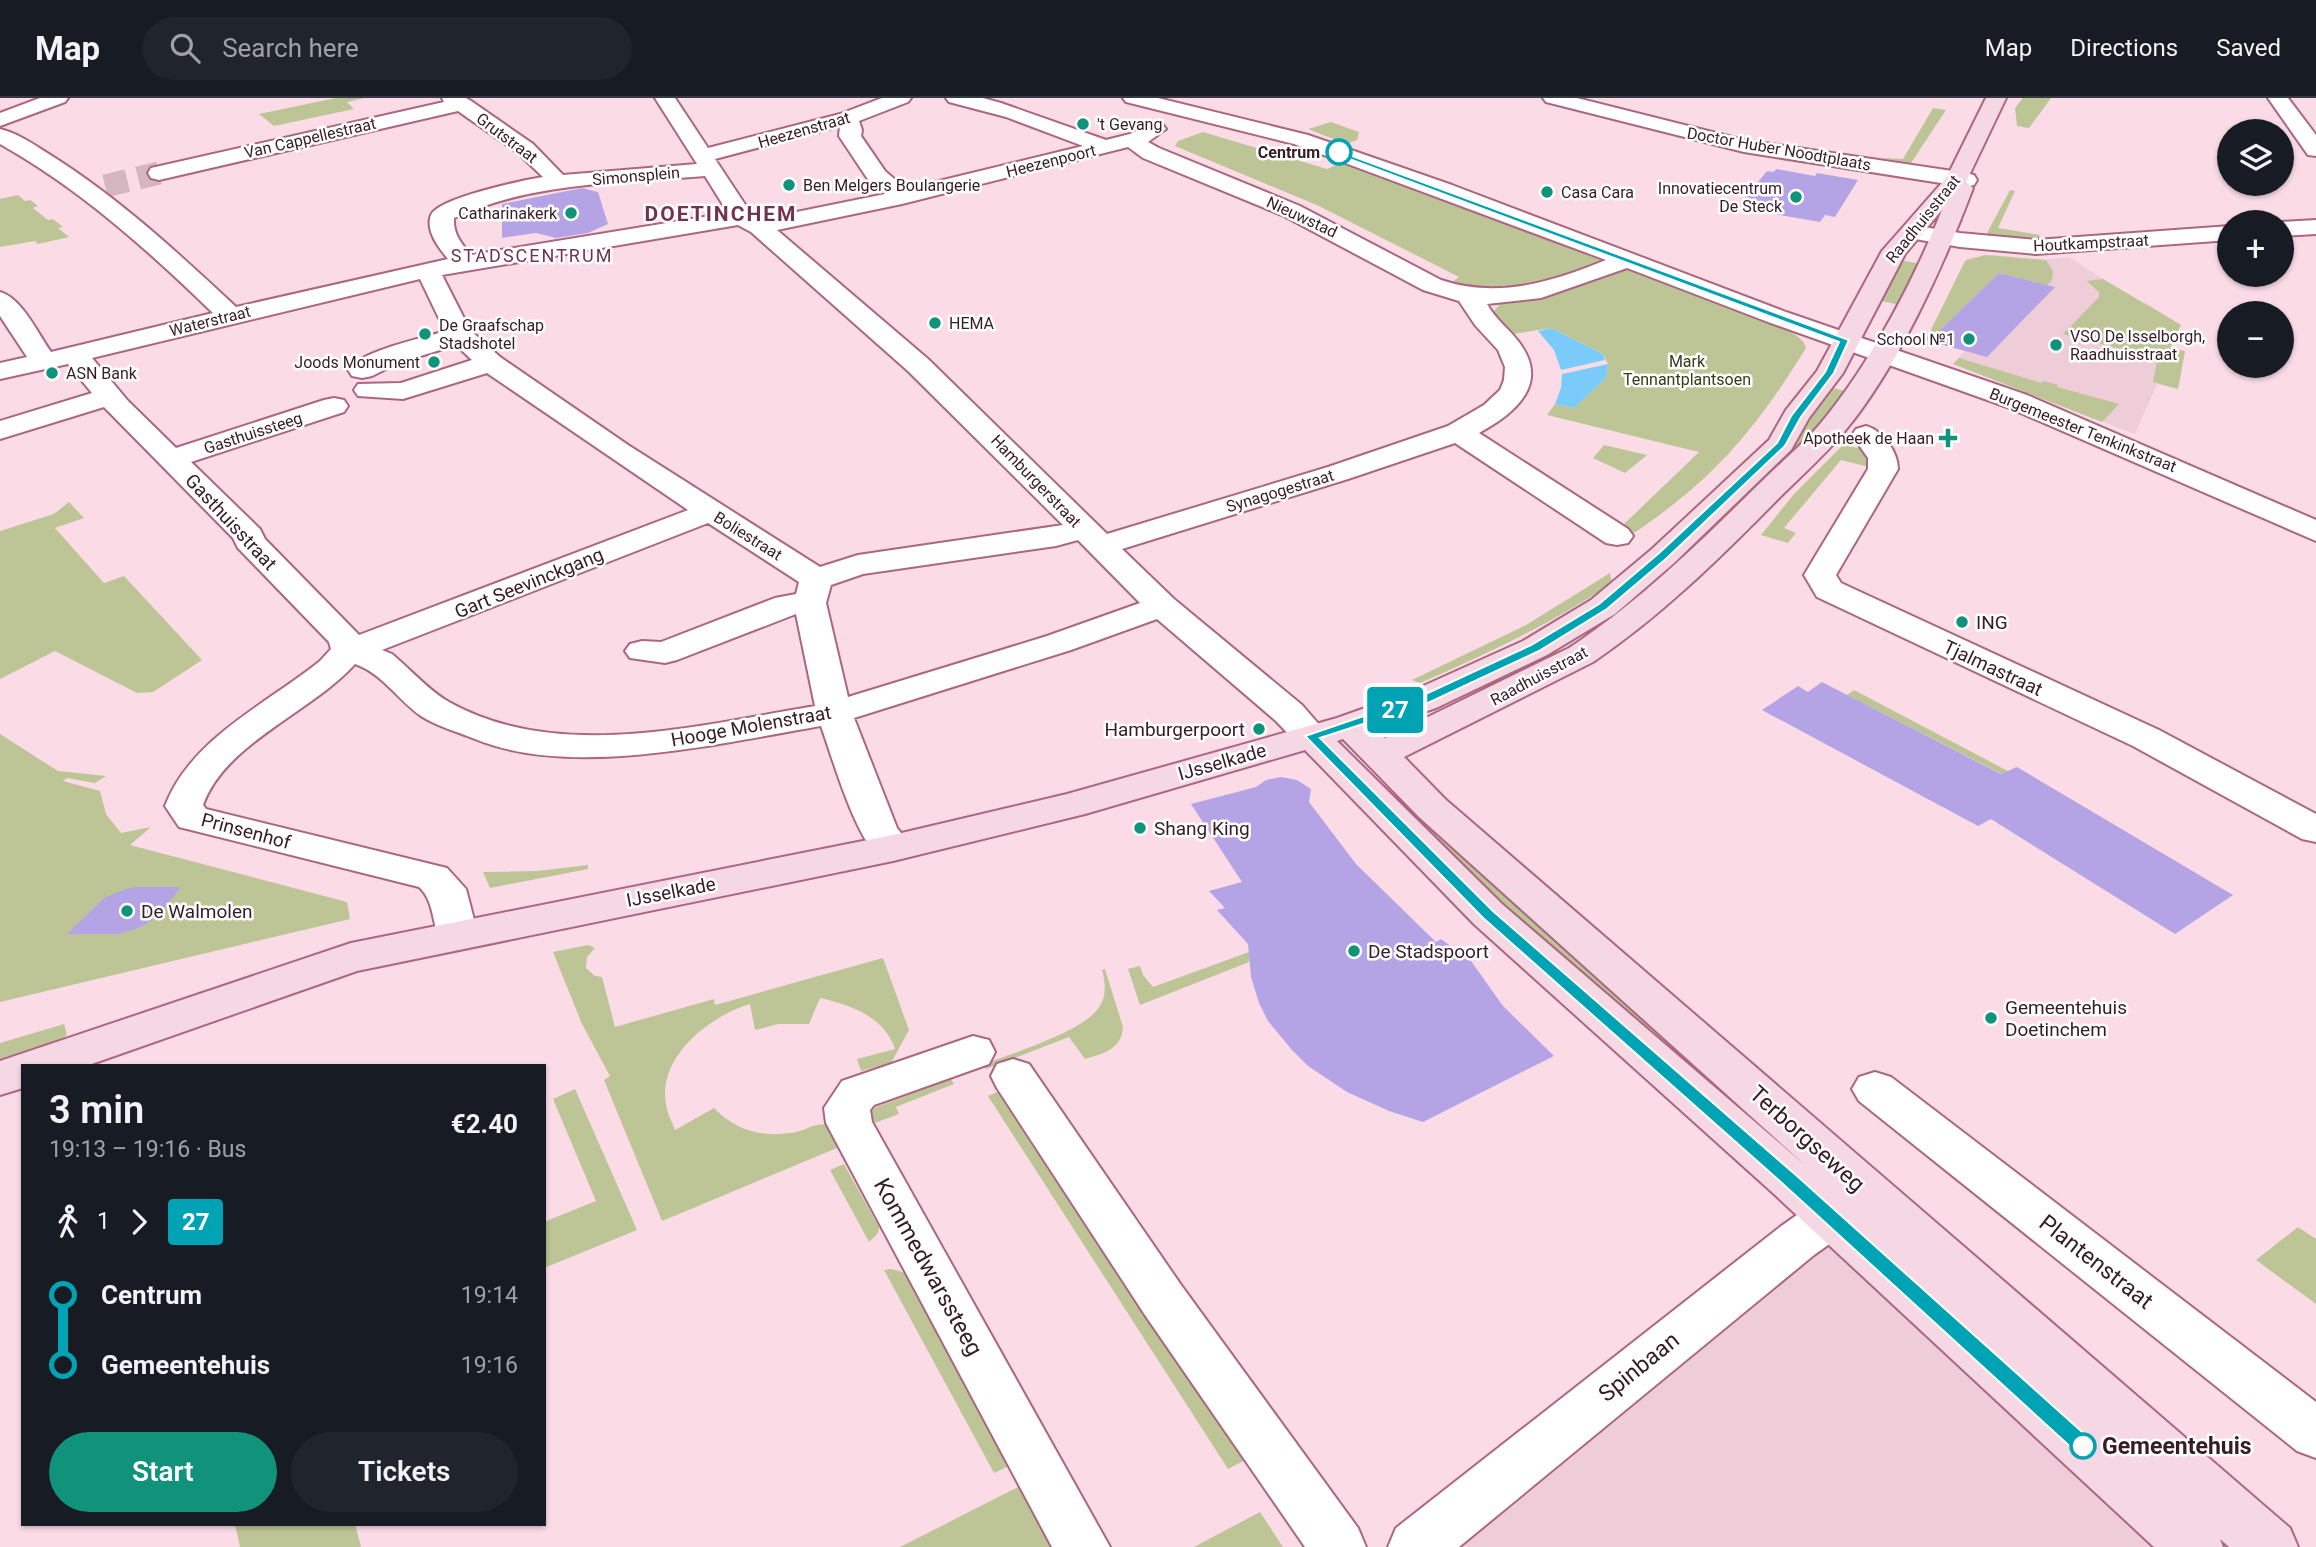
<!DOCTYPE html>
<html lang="en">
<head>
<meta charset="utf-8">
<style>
  :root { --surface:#171b24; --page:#20242c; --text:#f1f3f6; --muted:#9ea1a6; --line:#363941; --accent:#10927b }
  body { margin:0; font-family:Roboto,sans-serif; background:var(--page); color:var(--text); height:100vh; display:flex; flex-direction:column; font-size:26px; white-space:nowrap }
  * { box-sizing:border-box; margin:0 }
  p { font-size:23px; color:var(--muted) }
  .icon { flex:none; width:38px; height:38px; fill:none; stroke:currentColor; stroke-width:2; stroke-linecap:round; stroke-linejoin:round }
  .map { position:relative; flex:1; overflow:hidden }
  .details { position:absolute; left:21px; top:966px; width:525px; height:462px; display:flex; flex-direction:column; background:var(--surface); border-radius:0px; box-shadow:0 2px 5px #0004 }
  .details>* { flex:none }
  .badge { padding:0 14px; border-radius:5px; font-size:24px; line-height:46px }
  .fabs { position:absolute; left:2217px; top:21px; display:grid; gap:14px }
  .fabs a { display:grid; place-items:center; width:77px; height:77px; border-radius:50%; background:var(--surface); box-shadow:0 2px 5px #0004; font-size:35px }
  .map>.badge { position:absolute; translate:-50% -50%; box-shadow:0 0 0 4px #fff }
  .legs { display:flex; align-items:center; gap:10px; height:77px; padding:0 28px; font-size:23px }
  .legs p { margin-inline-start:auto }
  .headline { display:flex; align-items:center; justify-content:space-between; height:119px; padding:0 28px }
  h1 { font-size:38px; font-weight:600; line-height:52px }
  .cta { display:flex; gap:14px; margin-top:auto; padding:14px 28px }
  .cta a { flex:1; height:80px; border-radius:42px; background:var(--accent); color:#fff; font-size:28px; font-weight:600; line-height:80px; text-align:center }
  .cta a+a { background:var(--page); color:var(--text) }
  ul { padding:0 28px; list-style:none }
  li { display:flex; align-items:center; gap:24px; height:70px; font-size:26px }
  li i { display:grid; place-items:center; width:10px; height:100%; margin:0 9px; background:currentColor }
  li i::after { content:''; width:18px; height:18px; margin:-9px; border:5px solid; border-radius:50%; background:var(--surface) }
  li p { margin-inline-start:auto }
  li:first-child i { background:linear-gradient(#0000 50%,currentColor 0) }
  li:last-child i { background:linear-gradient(currentColor 50%,#0000 0) }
  header { display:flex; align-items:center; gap:42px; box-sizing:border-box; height:98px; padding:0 35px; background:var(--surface); border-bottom:2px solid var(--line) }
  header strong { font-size:33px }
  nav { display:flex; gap:38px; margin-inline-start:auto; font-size:24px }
  .search { width:490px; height:63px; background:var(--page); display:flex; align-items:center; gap:18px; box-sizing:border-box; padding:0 24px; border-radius:38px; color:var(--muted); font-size:26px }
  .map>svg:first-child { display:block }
  .built { fill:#eeccd8 }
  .green { fill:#bdc596 }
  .water { fill:#7acbfa }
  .building { fill:#b5a4e5 }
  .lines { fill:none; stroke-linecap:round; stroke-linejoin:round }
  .street-tunnel { stroke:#d4b6c0; stroke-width:23; stroke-dasharray:23 11; stroke-linecap:butt }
  .street-casing { stroke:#ab6781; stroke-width:4 }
  .secondary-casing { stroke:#ab6781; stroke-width:4 }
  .street { fill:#fff; fill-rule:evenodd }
  .secondary { fill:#f5d8e3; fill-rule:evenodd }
  .line-1 { fill:#00a3b4; stroke:#fff; stroke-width:2 }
  .poi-dot { fill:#10927b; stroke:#fff; stroke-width:2.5 }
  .stop-1-dot { fill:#fff; stroke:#00a3b4; stroke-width:3.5 }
  .labels { text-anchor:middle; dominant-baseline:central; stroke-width:5; stroke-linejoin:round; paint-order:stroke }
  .far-poi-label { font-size:16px; fill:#371c26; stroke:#fff; text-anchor:start }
  .far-street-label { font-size:16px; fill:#371c26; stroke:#fff }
  .far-stop-label { font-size:16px; font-weight:bold; fill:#371c26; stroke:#fff; text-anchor:end }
  .far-park-label { font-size:16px; fill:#363b18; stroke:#fff }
  .far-neighbourhood-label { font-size:18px; letter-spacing:2px; fill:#71334d; stroke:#fff }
  .street-label { font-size:19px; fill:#371c26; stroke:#fff }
  .poi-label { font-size:19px; fill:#371c26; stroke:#fff; text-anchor:start }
  .far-district-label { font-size:21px; font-weight:bold; letter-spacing:2px; fill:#71334d; stroke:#fff }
  .near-street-label { font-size:23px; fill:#371c26; stroke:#fff }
  .near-stop-label { font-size:23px; font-weight:bold; fill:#371c26; stroke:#fff; text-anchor:start }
</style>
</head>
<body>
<header>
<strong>Map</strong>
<div class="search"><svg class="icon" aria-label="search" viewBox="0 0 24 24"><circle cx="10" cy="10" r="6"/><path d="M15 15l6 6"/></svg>Search here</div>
<nav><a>Map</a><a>Directions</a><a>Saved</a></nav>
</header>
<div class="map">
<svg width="2316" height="1449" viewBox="0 0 2316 1449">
  <rect width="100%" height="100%" fill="#fbdce6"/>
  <!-- built -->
  <path class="built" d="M1994,157L2041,162L2069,159L2140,205H2146L2181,227L2170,250L2185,253L2178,291L2157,286L2135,336L1953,266L1965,253L1926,242L1967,160Z
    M1847,1113L2221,1449H1439Z"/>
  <!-- green -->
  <path class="green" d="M336,0H365L347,4L354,11L274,28L259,16Z
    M2023,0H2051L2029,30L2017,28L2015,10Z
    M1933,10L1946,12L1911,65L1880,60L1903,61Z
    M1331,24L1359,34L1357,42L1346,46L1308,31Z
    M1203,34L1327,71L1341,65L1390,78L1767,221L1763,224C1776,228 1803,235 1806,250C1756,331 1714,381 1634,435L1621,429L1699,354L1547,317L1555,306L1574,310L1606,280L1608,266L1603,256L1551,230L1513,236L1496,222L1492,215L1502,204L1448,187L1459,179L1319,108L1175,48L1178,43Z
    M2010,92L2015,93L1998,130L2040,137L2038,142L1986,137Z
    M18,97L25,103L30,102L38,108L33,110L48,122L53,121L63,129L58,130L69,139L38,146L35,143L0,149V101Z
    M1985,157L2046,162L2053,173L2052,182L2047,187L1999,175L1929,243L1926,242L1965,163Z
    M1900,162L1921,166L1900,207L1877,202Z
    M2103,181L2181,227L2170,250L2185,253L2178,291L2153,284L2157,263L2154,260L2063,236L2099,199V194L2087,183Z
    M1959,260L2041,285L2043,283L2058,287L2057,289L2119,306L2102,324L1953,266Z
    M1829,289L1849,294L1845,303L1694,455L1686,451Z
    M1604,347L1647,357L1625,375L1593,360Z
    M1843,347L1868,352L1869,369L1841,362L1784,430L1796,435L1788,445L1761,437L1794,396Z
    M69,404L84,420L55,430L104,485L124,478L202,562L153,594L137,595L55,553L0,581V433L54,416Z
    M1610,475L1612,485C1551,526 1487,556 1420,585L1412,582L1526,527Z
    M1854,592L2008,673L2002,676L1847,597Z
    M0,636L58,673L106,678L95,685L67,680L63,683L100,693L106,716L121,735L151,729L130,747L347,804L350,821L0,904Z
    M1417,709L1762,1023L1786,1056L1777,1061L1402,715Z
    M588,767V771L490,790L483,774L537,773Z
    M588,847L595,850L587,859L586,870L595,878L602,879L615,929L714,901L715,907L883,860L909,932L891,965L861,973L857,961L895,951C884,918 850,907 820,900L809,926H778L755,932L750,906C710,918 657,959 666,1006C667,1015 672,1024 675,1032L714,1010C737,1034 767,1041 800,1033C810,1030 815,1025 826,1027L837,1050L662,1123L604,982L610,978L582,926L553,854Z
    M1249,854V864L1140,907L1128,871L1140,868L1143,877L1153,889Z
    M1105,871L1123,929C1122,951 1103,956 1085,961L1069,939L986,971L982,967C1010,956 1078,935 1096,913C1107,901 1106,887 1102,872Z
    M64,926L67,937L45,955L0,970V945Z
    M951,981L954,986L896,1009L899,1016L872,1026L870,1015L874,1010Z
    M575,991L637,1132L544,1170V1124L596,1103L553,1001Z
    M997,994L1010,1002L1249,1360L1228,1371L988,998Z
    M844,1066L879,1129L878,1135L869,1144L830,1072Z
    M2298,1129L2316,1141V1206L2256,1162Z
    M891,1171L906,1175L1011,1367L994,1375L884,1172Z
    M1020,1388L1053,1449H900Z
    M1260,1414L1283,1449H1194Z
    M235,1426H355L361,1449H240Z"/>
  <!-- water -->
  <path class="water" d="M1551,230L1603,256L1605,262L1561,272L1554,252L1538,233Z
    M1608,266L1606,280L1574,310L1555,306L1561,290L1562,276Z"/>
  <!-- building -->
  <path class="building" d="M1776,71L1815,78L1817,75L1858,82L1835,119L1825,117L1820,124L1768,115L1770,111L1740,106L1767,73L1774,74Z
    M582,90L598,94L608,126L588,135L556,140L536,135L502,140V106Z
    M1999,175L2055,189L1987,259L1929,243Z
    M1822,584L2001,676L2017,669L2233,797L2175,836L1991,721L1978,728L1762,612L1798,588L1808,594Z
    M1281,679L1297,682L1311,691L1309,704L1356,766L1436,844L1441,841L1471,863L1503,908L1554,958L1423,1024L1389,1013L1347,994L1308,968L1292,952L1268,923L1259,905L1251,879L1248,846L1217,812L1225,810L1209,793L1242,784L1191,706L1256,689L1266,682Z
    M137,789H181L158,818L141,829L119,836H67L104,800L125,791Z"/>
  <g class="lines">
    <!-- street-tunnel -->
    <path class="street-tunnel" d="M105,88L159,75"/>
    <defs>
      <path id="street" d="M40,0H68L65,4L0,28V15Z
        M442,0H466L471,3L533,46L563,77L697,66L655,0H675L708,50L840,16L882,0H911L908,4L859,23L862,32L861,38L885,73L906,91L1083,48L1006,19L949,4L946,0H983L1001,5L1106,42L1130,36L1149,27H1163L1166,31L1148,44L1159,50L1300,108L1441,182C1498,201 1552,184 1606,162L1294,46L1126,4L1123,0H1158L1308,37L1452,87L1786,214L2027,297L2316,422V443L2007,309L1768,224L1627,170L1541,200L1487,206C1495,221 1508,230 1518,243C1551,285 1516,315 1479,335L1628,431L1633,438L1628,445L1617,447L1606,445L1455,345L1348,381L1122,451L1174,501L1302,607L1329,638L1324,646L1311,649L1298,646L1276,623L1157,521L1071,552L854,620L897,730L913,750L907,759C898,761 890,764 881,759C857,747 831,655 821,628C720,645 572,681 475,641C458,634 436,628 421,618C398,602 382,575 355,566C312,614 225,645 203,707L206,711L447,770L466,791L478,837L472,847L457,851L442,847C432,829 435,803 419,789L179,729L165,708C191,640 267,606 320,563L331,551L329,544L238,450L233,440L104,309L0,341V323L92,295L68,266L0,281V265L27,259L0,218V194C22,200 38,236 51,254L213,215C147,151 80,91 0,46V31C18,35 36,48 52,58C120,101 178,155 236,209L448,161C439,150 425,133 431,117C438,100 524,82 543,79L518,55L458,13L159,82L151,80L148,75L151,70L444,4ZM840,28L839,38L869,83L885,96L762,121L750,114L715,61ZM1128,49L1143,60L1284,118L1423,192L1459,203L1475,227L1498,252L1505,269L1504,282L1500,292L1484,307L1448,328L1328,369L1107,436L928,261L777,132L902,106ZM705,78L728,115L471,157C461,145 453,136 454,120C532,84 620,85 705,78ZM738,127L751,134L908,273L1063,427L858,457L820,469L628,347L500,259L470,232L442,177ZM420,181L445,233C421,241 362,252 348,272L352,278L362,280L372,278L398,265L456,247L472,262L401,285L358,286L354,292L358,298L403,301L487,275L688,412L359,537L265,441L260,431L191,364L344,314L348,308L344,302L334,300L324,302L176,350L128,303L92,260ZM708,425L799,484L796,496L775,500L661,544L642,543L630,546L625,553L630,560L665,565L677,562L796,516L815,608C699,627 558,665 449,604C429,593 410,571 392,556L382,552ZM1078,442L1140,505L1047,538L848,599L826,505L831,487L863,476L1056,448Z
        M1543,0H1577L1744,42L1966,75L1974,77L1977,82L1974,87L1966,89L1744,54L1546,4Z
        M2268,0H2288L2316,37V58L2308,57Z
        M2316,122V136L2282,138L2281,124Z
        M1912,127L1960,135L2036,142L2230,128V142L2036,156L1960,149L1904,139L1900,134L1904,129Z
        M1866,328C1883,333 1898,354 1898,371L1836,477L1841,485L2159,632L2316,716V744L2302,741L2133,648L1817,499L1804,477L1868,371V360L1852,337L1856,331Z
        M973,938L989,942L995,954L989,966L874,1007L870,1012L872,1024L1110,1449H1052L826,1025L824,1010L842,983Z
        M1013,961L1029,966L1181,1187L1358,1430L1366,1449H1305L1145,1217L997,990L991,978L997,966Z
        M1875,974L1891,979L2316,1304V1360L2297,1353L1859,1003L1852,991L1859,979Z
        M1856,1082L1873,1087L1880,1101L1873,1115L1814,1157L1459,1449H1388L1396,1430L1780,1129L1839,1087Z"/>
      <path id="secondary" d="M1986,0H2006L1966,84L1973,90C1944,167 1897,271 1844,334C1824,358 1799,380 1777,402C1719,461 1661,518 1593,564L1404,659L1445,701L2290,1430L2298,1449H2229L2220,1441L2223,1449H2154L1773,1095L1474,826L1305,652L1085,716L893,763L357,873L86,968H23V990L0,997V963L351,845L893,737L1067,696L1337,620L1410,594L1523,543L1591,502L1652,451L1769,342L1786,312L1817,273L1882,153L1947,79ZM1942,112C1914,182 1872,262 1825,320C1806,344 1780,365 1758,387C1698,446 1639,504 1569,550L1385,640L1375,631L1436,610L1547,557L1615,516L1674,465L1791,352L1809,320L1843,275L1905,156ZM1343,641L1419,719L1806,1068L1502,806L1337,643Z"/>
    </defs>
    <!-- street casing -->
    <use href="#street" class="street-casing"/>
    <!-- secondary casing -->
    <use href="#secondary" class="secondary-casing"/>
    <!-- street -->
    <use href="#street" class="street"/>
    <!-- secondary -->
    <use href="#secondary" class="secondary"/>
  </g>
  <!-- line-1 -->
  <path class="line-1" d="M1336,52L1849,242L1834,275L1801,319L1785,348L1667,460L1607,511L1539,553L1428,605L1320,640L1493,813L1796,1077L2090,1341L2093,1348L2090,1354L2083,1356L2076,1354L1784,1087L1483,820L1305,638L1419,599L1531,547L1599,506L1659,455L1777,345L1791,318L1825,274L1839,244L1336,56Z"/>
  <!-- markers -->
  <g class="poi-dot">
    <circle cx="1083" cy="26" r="7"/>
    <circle cx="789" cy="87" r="7"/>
    <circle cx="1547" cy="94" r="7"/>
    <circle cx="1796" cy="99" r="7"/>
    <circle cx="571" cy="115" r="7"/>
    <circle cx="935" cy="225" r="7"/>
    <circle cx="425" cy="236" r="7"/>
    <circle cx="1969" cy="241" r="7"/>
    <circle cx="2056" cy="247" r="7"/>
    <circle cx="434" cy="264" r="7"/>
    <circle cx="52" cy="275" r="7"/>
    <path d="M1944.5 329.5h7v7h7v7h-7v7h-7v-7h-7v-7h7z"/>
    <circle cx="1962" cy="524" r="7"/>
    <circle cx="1259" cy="631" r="7"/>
    <circle cx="1140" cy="730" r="7"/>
    <circle cx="127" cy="813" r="7"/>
    <circle cx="1354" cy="853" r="7"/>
    <circle cx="1991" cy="920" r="7"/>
  </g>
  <g class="stop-1-dot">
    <circle cx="1339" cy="54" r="12"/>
    <circle cx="2083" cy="1348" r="12"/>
  </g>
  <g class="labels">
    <!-- far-poi labels -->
    <g class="far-poi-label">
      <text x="1097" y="26">'t Gevang</text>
      <text x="803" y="87">Ben Melgers Boulangerie</text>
      <text x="1782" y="90" text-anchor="end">Innovatiecentrum<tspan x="1782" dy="18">De Steck</tspan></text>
      <text x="1561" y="94">Casa Cara</text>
      <text x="557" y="115" text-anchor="end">Catharinakerk</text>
      <text x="949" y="225">HEMA</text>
      <text x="439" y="227">De Graafschap<tspan x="439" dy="18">Stadshotel</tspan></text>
      <text x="2070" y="238">VSO De Isselborgh,<tspan x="2070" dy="18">Raadhuisstraat</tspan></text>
      <text x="1955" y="241" text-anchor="end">School №1</text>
      <text x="420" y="264" text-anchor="end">Joods Monument</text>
      <text x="66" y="275">ASN Bank</text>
      <text x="1934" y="340" text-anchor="end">Apotheek de Haan</text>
    </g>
    <!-- far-street labels -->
    <g class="far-street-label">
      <text transform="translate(804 32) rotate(-16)">Heezenstraat</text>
      <text transform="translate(310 40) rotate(-13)">Van Cappellestraat</text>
      <text transform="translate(507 40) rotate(37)">Grutstraat</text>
      <text transform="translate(1779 51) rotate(10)">Doctor Huber Noodtplaats</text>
      <text transform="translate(1051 63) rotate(-14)">Heezenpoort</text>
      <text transform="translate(636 78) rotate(-5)">Simonsplein</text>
      <text transform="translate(1302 119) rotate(25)">Nieuwstad</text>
      <text transform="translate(1923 121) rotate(-51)">Raadhuisstraat</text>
      <text transform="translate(2091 145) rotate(-3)">Houtkampstraat</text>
      <text transform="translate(210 223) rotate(-14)">Waterstraat</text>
      <text transform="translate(2083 332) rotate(22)">Burgemeester Tenkinkstraat</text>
      <text transform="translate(253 335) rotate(-18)">Gasthuissteeg</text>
      <text transform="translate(1036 383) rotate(46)">Hamburgerstraat</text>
      <text transform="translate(1280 393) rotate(-17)">Synagogestraat</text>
      <text transform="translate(748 438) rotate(32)">Boliestraat</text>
      <text transform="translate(1539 578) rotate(-28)">Raadhuisstraat</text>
    </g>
    <!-- far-stop labels -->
    <g class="far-stop-label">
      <text x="1320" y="54">Centrum</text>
    </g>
    <!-- far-park labels -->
    <g class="far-park-label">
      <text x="1687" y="263">Mark<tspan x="1687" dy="18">Tennantplantsoen</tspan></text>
    </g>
    <!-- far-neighbourhood labels -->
    <g class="far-neighbourhood-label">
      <text x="532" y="157">STADSCENTRUM</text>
    </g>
    <!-- street labels -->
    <g class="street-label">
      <text transform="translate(231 424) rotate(47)">Gasthuisstraat</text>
      <text transform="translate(529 485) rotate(-22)">Gart Seevinckgang</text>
      <text transform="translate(1993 570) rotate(25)">Tjalmastraat</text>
      <text transform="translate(751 628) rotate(-10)">Hooge Molenstraat</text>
      <text transform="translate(1222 664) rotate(-16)">IJsselkade</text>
      <text transform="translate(246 733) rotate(15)">Prinsenhof</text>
      <text transform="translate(671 794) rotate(-11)">IJsselkade</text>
    </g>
    <!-- poi labels -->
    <g class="poi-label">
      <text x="1976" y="524">ING</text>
      <text x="1245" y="631" text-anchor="end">Hamburgerpoort</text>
      <text x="1154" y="730">Shang King</text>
      <text x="141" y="813">De Walmolen</text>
      <text x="1368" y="853">De Stadspoort</text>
      <text x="2005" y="909">Gemeentehuis<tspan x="2005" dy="22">Doetinchem</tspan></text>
    </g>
    <!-- far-district labels -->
    <g class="far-district-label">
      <text x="721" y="116">DOETINCHEM</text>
    </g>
    <!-- near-street labels -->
    <g class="near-street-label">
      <text transform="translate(1807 1041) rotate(42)">Terborgseweg</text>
      <text transform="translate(2096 1164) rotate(38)">Plantenstraat</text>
      <text transform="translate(928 1169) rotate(61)">Kommedwarssteeg</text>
      <text transform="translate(1639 1269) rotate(-39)">Spinbaan</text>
    </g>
    <!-- near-stop labels -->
    <g class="near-stop-label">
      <text x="2102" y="1348">Gemeentehuis</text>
    </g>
  </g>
</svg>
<div class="fabs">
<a><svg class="icon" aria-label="layers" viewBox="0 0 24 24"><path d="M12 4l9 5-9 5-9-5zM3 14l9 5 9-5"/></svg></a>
<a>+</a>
<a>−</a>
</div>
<b class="badge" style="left:1395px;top:612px;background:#00a3b4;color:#fff">27</b>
<section class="details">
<div class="headline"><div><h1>3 min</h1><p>19:13 – 19:16 · Bus</p></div><b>€2.40</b></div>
<div class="legs"><svg class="icon" aria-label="walk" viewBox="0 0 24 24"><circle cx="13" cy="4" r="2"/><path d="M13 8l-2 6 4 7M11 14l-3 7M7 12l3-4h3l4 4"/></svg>1<svg class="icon" aria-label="forward" viewBox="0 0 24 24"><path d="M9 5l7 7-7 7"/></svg><b class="badge" style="background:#00a3b4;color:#fff">27</b></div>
<ul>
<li><i style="color:#00a3b4"></i><b>Centrum</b><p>19:14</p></li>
<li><i style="color:#00a3b4"></i><b>Gemeentehuis</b><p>19:16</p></li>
</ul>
<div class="cta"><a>Start</a><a>Tickets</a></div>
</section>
</div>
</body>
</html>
